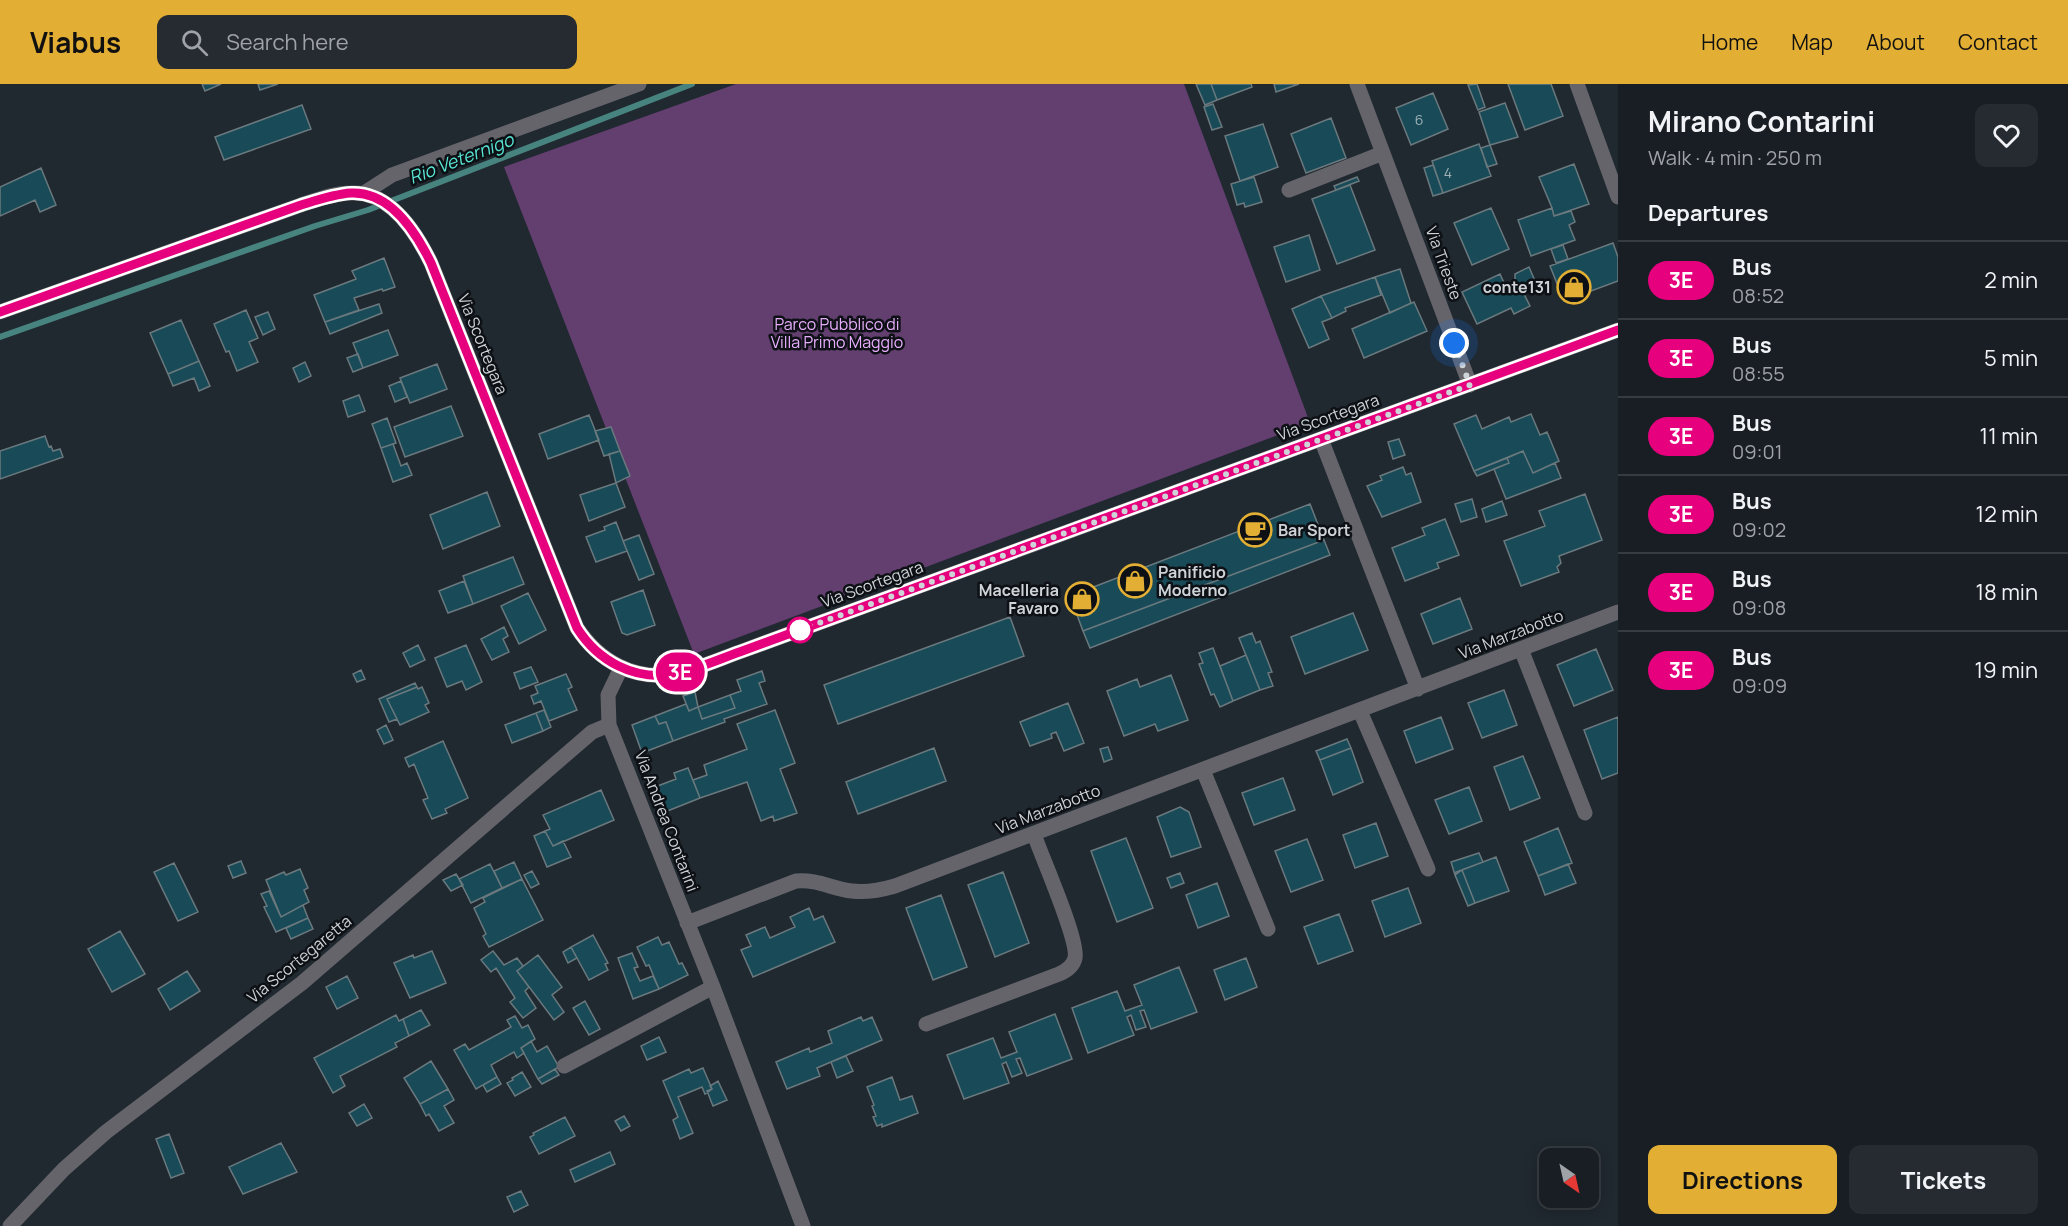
<!DOCTYPE html>
<html lang="en">
<head>
<meta charset="utf-8">
<style>
  :root { --surface:#181e24; --page:#252b31; --text:#f1f3f6; --muted:#9fa2a6; --line:#363c41; --accent:#e2af34 }
  body { margin:0; font-family:Manrope,sans-serif; background:var(--page); color:var(--text); height:100vh; display:flex; flex-direction:column; font-size:22px; white-space:nowrap }
  * { box-sizing:border-box; margin:0 }
  p { font-size:20px; color:var(--muted) }
  .icon { flex:none; width:33px; height:33px; fill:none; stroke:currentColor; stroke-width:2; stroke-linecap:round; stroke-linejoin:round }
  .map { position:relative; flex:1; overflow:hidden }
  .side { display:flex; flex-direction:column; background:var(--surface); width:450px }
  .side>* { flex:none }
  .badge { padding:0 12px; border-radius:20px; font-size:21px; line-height:39px }
  .needle { width:39px; rotate:146deg }
  .buttons { position:absolute; left:1539px; top:1064px; display:grid; gap:12px }
  .buttons a { display:grid; place-items:center; width:60px; height:60px; border-radius:12px; background:var(--surface); box-shadow:0 3px 15px #0003,0 0 0 2px var(--line); font-size:30px }
  .you { position:absolute; width:30px; height:30px; margin:-15px; border:4px solid #fff; border-radius:50%; background:#1a73e8; box-shadow:0 0 0 9px #1a73e833 }
  .map>.badge { position:absolute; translate:-50% -50%; box-shadow:0 0 0 3px #fff }
  h2 { padding:0 30px; font-size:22px; line-height:54px }
  .round { display:grid; place-items:center; flex:none; width:63px; height:63px; border-radius:12px; background:var(--page) }
  .overview { display:flex; align-items:center; justify-content:space-between; height:102px; padding:0 30px }
  h1 { font-size:28px; font-weight:700; line-height:45px }
  .button { display:flex; gap:12px; margin-top:auto; padding:12px 30px }
  .button a { flex:1; height:69px; border-radius:12px; background:var(--accent); color:#111; font-size:24px; font-weight:700; line-height:69px; text-align:center }
  .button a+a { background:var(--page); color:var(--text) }
  ul { padding:0; list-style:none }
  li { display:flex; align-items:center; gap:18px; height:78px; padding:0 30px; border-top:2px solid var(--line) }
  li div { flex:1 }
  li b { display:block; font-size:22px }
  li em { font-style:normal }
  li .badge { min-width:66px; font-weight:700; text-align:center }
  header { display:flex; align-items:center; gap:36px; box-sizing:border-box; height:84px; padding:0 30px; background:var(--accent); color:#111 }
  header strong { font-size:28px }
  nav { display:flex; gap:33px; margin-inline-start:auto; font-size:21px }
  .search { width:420px; height:54px; background:var(--page); display:flex; align-items:center; gap:15px; box-sizing:border-box; padding:0 21px; border-radius:12px; color:var(--muted); font-size:22px }
  main { display:flex; flex:1; min-height:0 }
  .map>svg:first-child { display:block }
  .green { fill:#633f70 }
  .lines { fill:none; stroke-linecap:round; stroke-linejoin:round }
  .stream { stroke:#48847f; stroke-width:6 }
  .building { fill:#184a57; stroke:#6a797e; stroke-width:1.5 }
  .minor { stroke:#64646a; stroke-width:15 }
  .line-casing { stroke:#fff; stroke-width:14 }
  .line { stroke:#e6007e; stroke-width:9 }
  .walk { stroke:#ced3d8; stroke-width:6; stroke-dasharray:0 10.8 }
  .stop-dot { fill:#fff; stroke:#e6007e; stroke-width:3 }
  .labels { text-anchor:middle; dominant-baseline:central; stroke-width:5; stroke-linejoin:round; paint-order:stroke }
  .number-label { font-size:14px; fill:#a0b1b8 }
  .street-label { font-size:16px; fill:#ced3d8; stroke:#0d1014 }
  .poi-label { font-size:16px; font-weight:bold; fill:#ced3d8; stroke:#0d1014; text-anchor:end }
  .park-label { font-size:16px; fill:#e8aefd; stroke:#0d1014 }
  .water-label { font-size:18px; font-style:italic; fill:#57e5d4; stroke:#0d1014 }
</style>
</head>
<body>
<header>
<strong>Viabus</strong>
<div class="search"><svg class="icon" aria-label="search" viewBox="0 0 24 24"><circle cx="10" cy="10" r="6"/><path d="M15 15l6 6"/></svg>Search here</div>
<nav><a>Home</a><a>Map</a><a>About</a><a>Contact</a></nav>
</header>
<main>
<div class="map">
<svg width="1618" height="1142" viewBox="0 0 1618 1142">
  <rect width="100%" height="100%" fill="#202830"/>
  <!-- green -->
  <path class="green" d="M736,0H1184L1310,339L694,570L504,83Z"/>
  <g class="lines">
    <!-- stream -->
    <path class="stream" d="M0,253L315,142L368,126L692,0"/>
  </g>
  <!-- building -->
  <path class="building" d="M202,0H221L205,7Z
    M258,0H278L260,6Z
    M1196,0H1211L1217,16L1205,21Z
    M1211,0H1251L1252,3L1217,16Z
    M1274,0H1299L1276,8Z
    M1477,0L1485,23L1478,26L1468,1Z
    M1508,0H1551L1563,32L1525,46Z
    M1433,9L1448,45L1411,61L1396,24Z
    M1505,19L1518,53L1490,61L1479,28Z
    M1213,20L1222,43L1212,46L1204,23Z
    M302,21L311,45L224,76L215,53Z
    M1331,34L1346,74L1306,89L1291,50Z
    M1263,40L1278,83L1240,97L1225,52Z
    M1479,60L1491,92L1443,109L1432,77Z
    M1490,61L1497,80L1487,83L1481,64Z
    M1574,80L1589,120L1554,132L1552,124L1539,93Z
    M1433,81L1443,109L1433,112L1424,84Z
    M41,84L56,121L40,128L35,116L0,132V103Z
    M1254,93L1262,118L1245,123L1244,119L1237,121L1231,100Z
    M1357,93L1359,97L1336,106L1334,102Z
    M1350,101L1375,166L1337,180L1312,115Z
    M1491,124L1509,165L1472,181L1454,139Z
    M1552,124L1554,132L1571,127L1575,138L1569,141L1575,156L1531,172L1518,136Z
    M1309,151L1320,186L1286,198L1274,163Z
    M1613,159L1618,173V197L1564,217L1550,182Z
    M1563,161L1568,175L1556,179L1551,165Z
    M384,174L395,203L383,207L382,205L354,214L359,226L325,238L314,211L356,195L352,187Z
    M1529,183L1535,197L1521,204L1530,222L1514,230L1511,224L1477,240L1462,208L1500,190L1505,201L1515,197V190Z
    M1400,185L1411,219L1390,229L1375,193Z
    M1375,193L1381,211L1345,224L1346,227L1332,234L1321,212Z
    M1321,212L1332,234L1322,238L1329,255L1309,264L1292,225Z
    M1414,218L1427,247L1364,274L1352,245Z
    M379,220L382,229L330,250L325,238Z
    M246,226L258,254L249,258L258,278L237,287L229,267L226,268L214,240Z
    M268,228L275,245L263,251L255,233Z
    M181,236L199,277L168,290L150,249Z
    M388,246L398,271L363,284L353,259Z
    M358,270L363,284L353,288L347,274Z
    M199,277L210,302L199,307L194,294L173,302L168,290Z
    M305,278L311,292L299,298L293,284Z
    M437,280L447,305L410,319L400,294Z
    M401,297L407,313L395,318L389,302Z
    M359,311L365,327L348,333L343,317Z
    M451,322L463,352L405,373L394,343Z
    M1531,330L1540,351L1547,348L1559,377L1533,389L1523,367L1474,387L1454,340L1476,331L1482,345L1509,333L1511,338Z
    M589,331L599,356L548,375L539,350Z
    M387,334L396,359L381,364L372,340Z
    M611,343L620,367L604,372L595,347Z
    M45,352L49,363L51,362L53,367L60,365L63,373L0,395V367Z
    M1399,355L1405,371L1393,375L1388,358Z
    M393,360L401,382L407,379L412,391L393,398L381,364Z
    M620,367L630,392L616,399L609,370Z
    M1523,367L1533,389L1555,379L1561,394L1506,415L1494,385L1509,379L1507,374Z
    M1507,374L1509,379L1477,392L1474,387Z
    M1403,383L1406,391L1411,389L1421,418L1382,433L1367,402L1382,396L1380,392Z
    M616,399L625,423L589,437L580,411Z
    M487,408L500,442L443,465L430,431Z
    M1585,410L1602,456L1559,472L1561,479L1557,483L1559,488L1521,502L1504,457L1545,442L1539,427Z
    M1472,415L1477,433L1461,438L1455,420Z
    M1502,417L1507,431L1486,438L1482,425Z
    M1310,420L1324,456L1083,547L1070,512Z
    M1445,435L1459,471L1437,479L1439,484L1405,497L1392,464L1425,451L1422,444Z
    M616,438L627,467L596,478L586,453L605,446L604,443Z
    M639,451L654,490L639,496L623,457Z
    M1324,456L1330,471L1090,564L1083,547Z
    M513,473L524,500L473,520L463,492Z
    M464,497L473,520L448,529L439,507Z
    M643,506L655,541L627,551L622,549L611,518Z
    M528,509L546,546L519,560L501,522Z
    M1460,514L1472,545L1433,560L1421,530Z
    M1353,529L1368,566L1305,590L1291,553Z
    M1010,533L1024,572L838,640L824,601Z
    M504,543L508,552L503,555L509,568L492,576L481,555Z
    M1252,549L1256,559L1260,557L1272,588L1268,589L1273,602L1260,606L1239,554Z
    M418,561L425,576L410,583L403,569Z
    M466,561L482,598L466,606L462,597L447,603L435,574Z
    M1213,564L1233,617L1220,623L1214,610L1211,611L1199,580L1203,579L1199,569Z
    M1596,565L1613,606L1574,622L1557,581Z
    M1246,571L1260,606L1233,617L1220,582Z
    M531,583L538,598L520,605L514,589Z
    M361,586L365,595L357,598L353,590Z
    M762,587L765,597L759,599L767,620L724,635L725,638L673,657L666,638L659,640L655,632L686,620L689,627L698,623L702,635L735,624L730,611L741,607L737,596Z
    M566,590L572,603L568,605L577,626L549,637L541,617L534,620L531,612L538,609L535,602Z
    M1171,591L1188,636L1158,647L1155,640L1124,652L1107,607L1137,595L1140,603Z
    M415,599L417,603L387,615L397,635L389,638L379,615Z
    M417,603L418,605L422,603L429,619L425,621L429,628L400,641L387,615Z
    M1504,606L1517,641L1482,654L1468,619Z
    M695,608L698,623L689,627L683,612Z
    M730,611L735,624L702,635L698,623Z
    M1068,619L1084,659L1064,667L1056,648L1051,650L1052,654L1030,662L1020,638Z
    M544,626L551,643L543,647L536,629Z
    M775,626L795,679L780,685L797,729L774,737L773,732L761,737L747,698L700,714L693,696L707,691L704,681L747,665L737,640Z
    M536,629L543,647L512,659L505,641Z
    M655,632L659,640L666,638L673,657L642,669L632,641Z
    M1441,633L1453,665L1416,679L1404,647Z
    M1618,633V689L1602,695L1584,646Z
    M386,641L393,656L384,660L377,646Z
    M1347,655L1351,664L1320,676L1316,667Z
    M443,657L468,714L445,725L447,729L432,735L423,716L428,714L414,680L409,683L405,674Z
    M1108,663L1112,675L1104,678L1100,665Z
    M934,664L946,697L858,730L846,698Z
    M1351,664L1363,698L1333,711L1320,676Z
    M1523,672L1540,714L1510,726L1494,683Z
    M688,684L700,714L665,728L655,703L676,695L674,689Z
    M1283,694L1295,726L1254,741L1242,709Z
    M1469,703L1482,737L1449,750L1435,716Z
    M601,706L614,736L553,762L545,747L550,745L543,731Z
    M1180,723L1189,728L1201,763L1171,773L1157,733Z
    M1376,739L1388,772L1355,784L1343,751Z
    M1558,744L1572,779L1538,792L1524,758Z
    M545,747L553,762L563,757L571,773L547,783L534,752Z
    M1126,754L1153,824L1117,838L1091,767Z
    M1307,755L1323,796L1291,808L1275,767Z
    M1479,769L1483,778L1456,788L1455,791L1451,778Z
    M1496,773L1509,807L1475,819L1462,786Z
    M241,777L246,789L233,794L228,782Z
    M514,778L522,795L502,804L494,787Z
    M174,779L198,828L178,837L154,788Z
    M490,780L502,804L471,819L459,795Z
    M1568,780L1576,799L1545,811L1538,792Z
    M300,785L308,804L304,806L309,818L281,833L266,796L284,788L286,791Z
    M1462,786L1475,819L1468,822L1455,791Z
    M532,787L539,800L531,804L524,791Z
    M1003,788L1029,859L995,873L968,801Z
    M1180,789L1184,799L1171,804L1167,794Z
    M456,790L463,801L451,807L443,796Z
    M522,795L543,836L489,863L483,852L486,850L474,824L485,818L483,814Z
    M1217,799L1229,832L1198,844L1186,811Z
    M1408,804L1421,839L1385,853L1372,817Z
    M269,807L281,833L303,821L308,834L276,848L264,823L267,822L261,810Z
    M941,811L967,883L933,896L906,824Z
    M809,824L814,836L823,832L835,858L753,893L741,866L751,862L746,851L765,843L770,854L795,843L790,833Z
    M1339,830L1353,867L1318,880L1304,843Z
    M308,834L313,845L291,855L286,844Z
    M120,847L145,890L112,908L88,865Z
    M593,851L608,879L605,880L608,886L589,896L571,863Z
    M658,853L662,861L669,858L679,880L682,879L688,891L659,905L649,881L646,882L637,863Z
    M571,863L577,874L568,879L563,868Z
    M432,867L446,899L410,914L394,879L413,871L414,874Z
    M493,867L504,881L517,874L523,882L517,887L529,903L525,907L536,924L523,934L510,918L515,914L496,884L491,888L481,876Z
    M632,869L638,883L634,884L640,897L653,892L659,905L633,915L618,874Z
    M538,871L562,903L552,911L564,928L554,936L517,887Z
    M1246,874L1257,903L1225,916L1214,886Z
    M1179,883L1197,928L1151,945L1144,926L1140,927L1146,943L1136,946L1131,931L1127,933L1134,951L1088,969L1072,924L1117,907L1125,927L1142,921L1134,901Z
    M187,887L200,907L170,926L158,905Z
    M347,892L358,914L337,925L326,903Z
    M585,917L600,945L589,951L573,924Z
    M421,926L430,941L409,952L403,935Z
    M1055,930L1072,975L1027,992L1020,974L1016,975L1022,989L1012,993L1006,978L1002,980L1009,999L964,1015L947,971L993,954L1001,974L1017,968L1009,948Z
    M396,931L399,937L403,935L409,952L395,959L397,963L340,992L345,1002L333,1009L314,974Z
    M515,932L522,944L528,941L535,955L521,964L524,969L517,974L514,968L491,981L497,993L476,1005L454,966L465,960L469,966L511,943L507,936Z
    M861,933L863,937L872,933L882,956L817,984L820,992L787,1005L776,978L809,964L810,968L832,959L828,947Z
    M659,953L666,968L647,976L641,962Z
    M531,957L537,968L547,962L559,983L538,995L521,964Z
    M846,972L853,987L837,994L831,978Z
    M431,977L448,1005L420,1020L404,994Z
    M703,984L712,1005L705,1010L702,1003L678,1013L693,1049L680,1055L673,1036L678,1033L663,997L689,985L691,989Z
    M555,985L559,991L542,1000L538,995Z
    M522,988L531,1003L515,1012L507,999L513,996L512,994Z
    M497,993L501,1000L487,1008L483,1001Z
    M892,993L900,1016L912,1012L918,1029L882,1043V1040L877,1042L873,1033L876,1032L872,1022L874,1021L867,1003Z
    M718,997L727,1016L713,1022L707,1007L712,1005L710,1002Z
    M448,1005L454,1016L444,1022L454,1039L439,1047L429,1030L426,1032L420,1020Z
    M364,1020L372,1034L357,1042L349,1029Z
    M624,1032L630,1042L621,1047L615,1037Z
    M565,1033L575,1052L539,1070L530,1053L534,1051L533,1049Z
    M169,1050L184,1089L171,1094L156,1055Z
    M281,1059L297,1088L243,1110L229,1083Z
    M610,1068L615,1080L575,1098L570,1086Z
    M521,1107L528,1121L514,1128L507,1113Z"/>
  <g class="lines">
    <!-- minor -->
    <path class="minor" d="M1357,0L1470,301
      M1577,0L1618,113
      M1289,106L1383,69
      M364,109L392,91L639,0
      M0,228L301,121C317,116 334,109 351,109C390,107 416,148 431,179L577,544C599,577 634,597 675,590C698,585 722,574 745,566L1618,246
      M1321,355L1418,605
      M1521,565L1585,729
      M621,584L608,611L609,641L713,903L803,1142
      M1360,627L1428,785
      M1203,686L1268,845
      M687,839L796,797C818,795 832,805 852,807C867,809 881,806 895,802L1618,528
      M926,940L1059,890C1066,887 1073,883 1075,874C1079,856 1042,774 1034,750
      M564,982L713,903
      M10,1142L64,1085L106,1048L302,899L592,648L609,641"/>
  </g>
  <g class="lines">
    <defs>
      <path id="line" d="M0,228L301,121C317,116 334,110 351,109C390,107 416,148 431,179L577,544C598,577 634,597 675,590C698,585 722,574 745,566L1618,246"/>
    </defs>
    <!-- line casing -->
    <use href="#line" class="line-casing"/>
    <!-- line -->
    <use href="#line" class="line"/>
    <!-- walk -->
    <path class="walk" d="M800,546L1470,301L1454,259"/>
  </g>
  <!-- icons -->
  <defs>
    <symbol id="shop-ring" viewBox="-11 -11 22 22"><circle r="9.5" fill="#0d1014" stroke="#e2af34" stroke-width="1.5"/><path d="M-5-2.5h2.3a2.7 3.5 0 0 1 5.4 0H5L5.5 6h-11ZM-1.5-2.5h3a1.5 2.3 0 0 0-3 0Z" fill="#e2af34"/></symbol>
    <symbol id="cafe-ring" viewBox="-11 -11 22 22"><circle r="9.5" fill="#0d1014" stroke="#e2af34" stroke-width="1.5"/><path d="M-5.5-4.5H6V0H3Q3 3.5 0 3.5H-2.5Q-5.5 3.5-5.5 0ZM3-3.2v2h1.7v-2ZM-6 4.5H4V6H-6Z" fill="#e2af34"/></symbol>
  </defs>
  <g fill-rule="evenodd">
    <use href="#shop-ring" x="1555" y="184" width="38" height="38"/>
    <use href="#cafe-ring" x="1236" y="427" width="38" height="38"/>
    <use href="#shop-ring" x="1116" y="478" width="38" height="38"/>
    <use href="#shop-ring" x="1063" y="496" width="38" height="38"/>
  </g>
  <!-- markers -->
  <circle class="stop-dot" cx="800" cy="546" r="12"/>
  <g class="labels">
    <!-- number labels -->
    <g class="number-label">
      <text x="1419" y="35">6</text>
      <text x="1448" y="88">4</text>
    </g>
    <!-- street labels -->
    <g class="street-label">
      <text transform="translate(1444 179) rotate(70)">Via Trieste</text>
      <text transform="translate(483 260) rotate(68)">Via Scortegara</text>
      <text transform="translate(1328 333) rotate(-20)">Via Scortegara</text>
      <text transform="translate(872 500) rotate(-20)">Via Scortegara</text>
      <text transform="translate(1511 550) rotate(-21)">Via Marzabotto</text>
      <text transform="translate(1048 725) rotate(-21)">Via Marzabotto</text>
      <text transform="translate(667 737) rotate(69)">Via Andrea Contarini</text>
      <text transform="translate(299 875) rotate(-39)">Via Scortegaretta</text>
    </g>
    <!-- poi labels -->
    <g class="poi-label">
      <text x="1551" y="203">conte131</text>
      <text x="1278" y="446" text-anchor="start">Bar Sport</text>
      <text x="1158" y="488" text-anchor="start">Panificio<tspan x="1158" dy="18">Moderno</tspan></text>
      <text x="1059" y="506">Macelleria<tspan x="1059" dy="18">Favaro</tspan></text>
    </g>
    <!-- park labels -->
    <g class="park-label">
      <text x="837" y="240">Parco Pubblico di<tspan x="837" dy="18">Villa Primo Maggio</tspan></text>
    </g>
    <!-- water labels -->
    <g class="water-label">
      <text transform="translate(461 74) rotate(-21)">Rio Veternigo</text>
    </g>
  </g>
</svg>
<div class="buttons">
<a><svg class="needle" viewBox="-14 -14 28 28"><path d="M0-13l5 13h-10z" fill="#e53935"/><path d="M0 13l5-13h-10z" fill="#9fa2a6"/></svg></a>
</div>
<div class="you" style="left:1454px;top:259px"></div>
<b class="badge" style="left:680px;top:588px;background:#e6007e;color:#fff">3E</b>
</div>
<section class="side">
<div class="overview"><div><h1>Mirano Contarini</h1><p>Walk · 4 min · 250 m</p></div><a class="round"><svg class="icon" aria-label="heart" viewBox="0 0 24 24"><path d="M12 20l-8-8c-3-5 5-10 8-4 3-6 11-1 8 4z"/></svg></a></div>
<h2>Departures</h2>
<ul>
<li><span class="badge" style="background:#e6007e;color:#fff">3E</span><div><b>Bus</b><p>08:52</p></div><em>2 min</em></li>
<li><span class="badge" style="background:#e6007e;color:#fff">3E</span><div><b>Bus</b><p>08:55</p></div><em>5 min</em></li>
<li><span class="badge" style="background:#e6007e;color:#fff">3E</span><div><b>Bus</b><p>09:01</p></div><em>11 min</em></li>
<li><span class="badge" style="background:#e6007e;color:#fff">3E</span><div><b>Bus</b><p>09:02</p></div><em>12 min</em></li>
<li><span class="badge" style="background:#e6007e;color:#fff">3E</span><div><b>Bus</b><p>09:08</p></div><em>18 min</em></li>
<li><span class="badge" style="background:#e6007e;color:#fff">3E</span><div><b>Bus</b><p>09:09</p></div><em>19 min</em></li>
</ul>
<div class="button"><a>Directions</a><a>Tickets</a></div>
</section>
</main>
</body>
</html>
